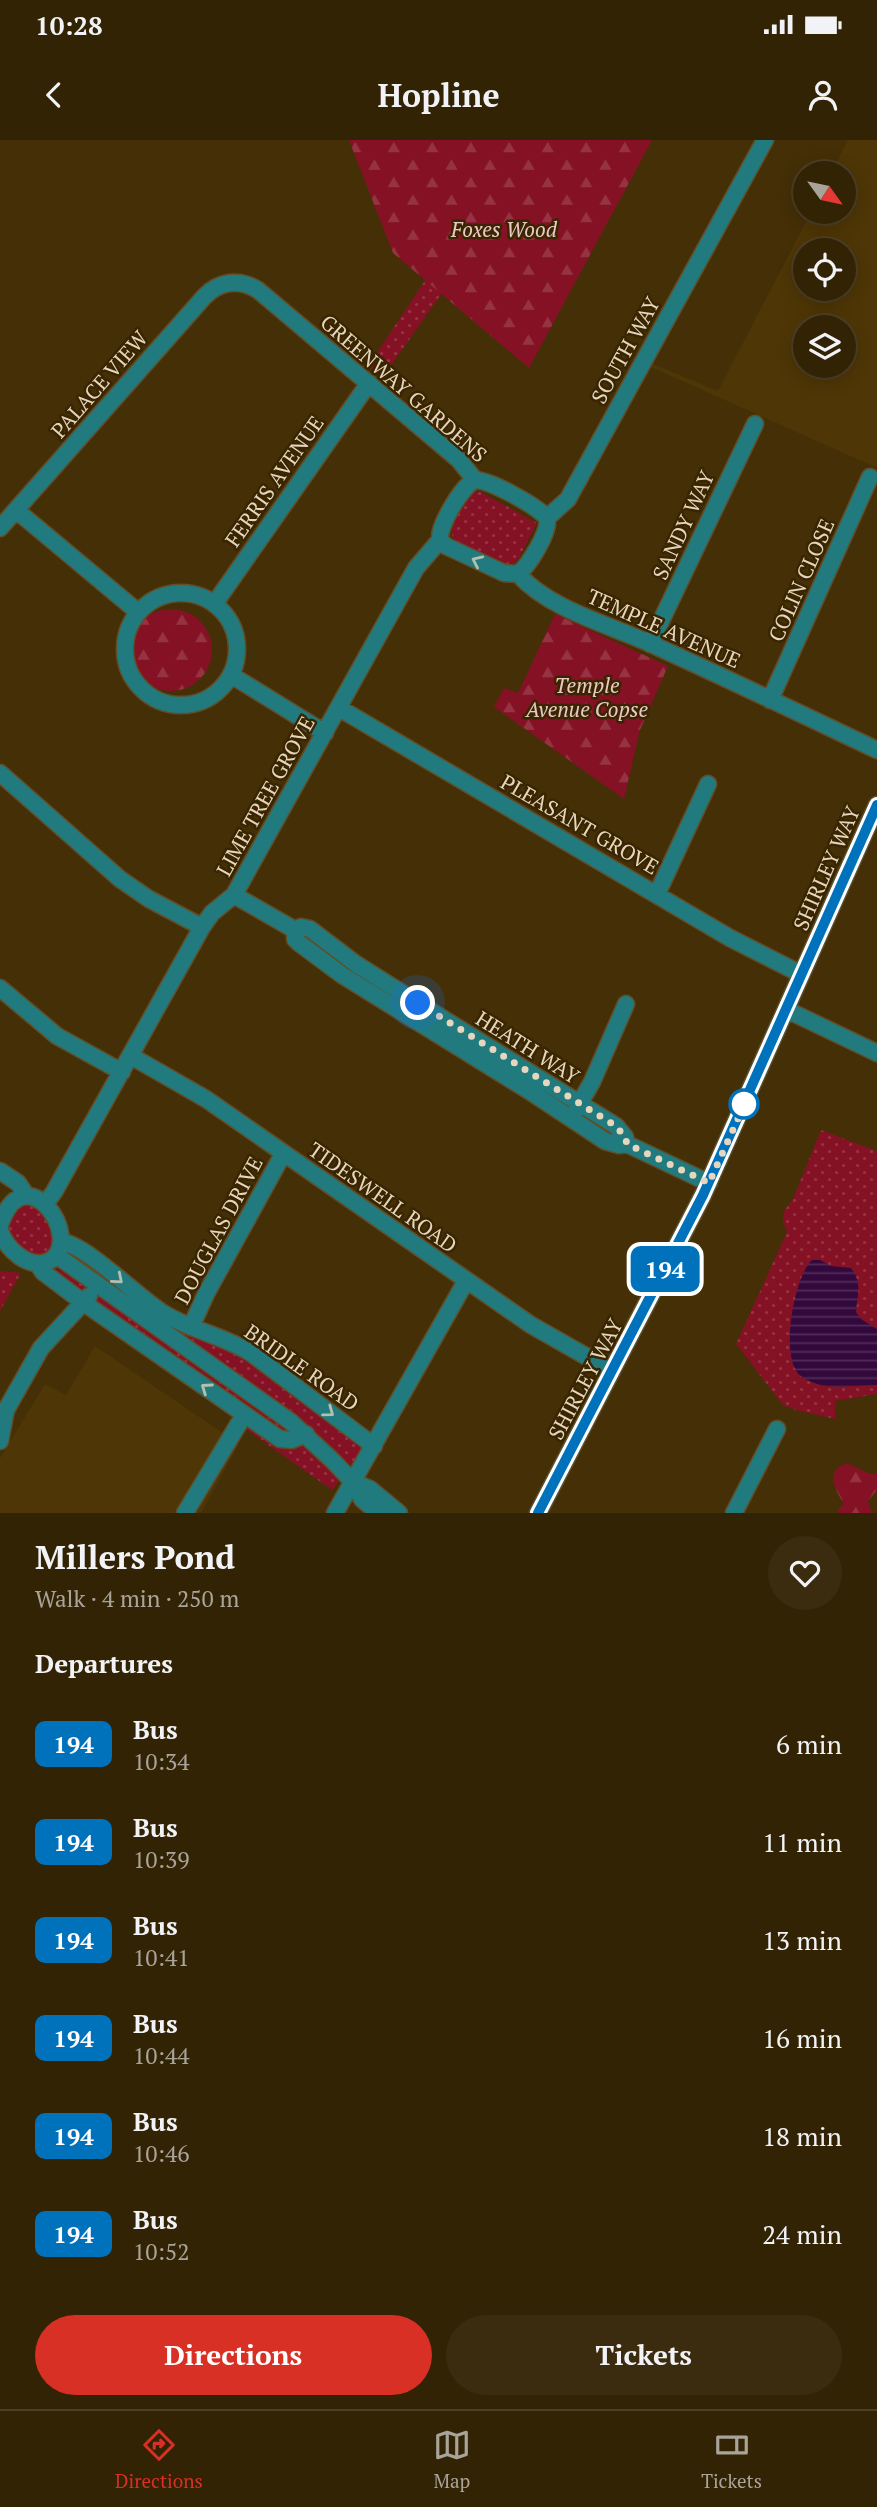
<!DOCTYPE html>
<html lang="en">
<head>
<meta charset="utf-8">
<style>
  :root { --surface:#332305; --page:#3b2b0f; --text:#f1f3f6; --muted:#a9a49a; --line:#4e4027; --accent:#d93025 }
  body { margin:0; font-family:"PT Serif",serif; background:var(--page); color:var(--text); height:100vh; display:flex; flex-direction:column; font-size:26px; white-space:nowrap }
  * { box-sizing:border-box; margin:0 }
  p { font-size:23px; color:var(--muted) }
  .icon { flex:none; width:38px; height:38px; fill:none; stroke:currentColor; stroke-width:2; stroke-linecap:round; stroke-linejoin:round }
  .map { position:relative; height:1373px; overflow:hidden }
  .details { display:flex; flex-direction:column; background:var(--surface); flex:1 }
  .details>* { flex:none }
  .badge { padding:0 14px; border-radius:10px; font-size:24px; line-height:46px }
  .needle { width:46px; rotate:123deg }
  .tools { position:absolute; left:793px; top:21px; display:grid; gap:14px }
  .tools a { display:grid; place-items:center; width:63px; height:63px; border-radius:50%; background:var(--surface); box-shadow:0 4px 18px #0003,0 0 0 2px var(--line); font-size:35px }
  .you { position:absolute; width:35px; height:35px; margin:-18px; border:5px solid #fff; border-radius:50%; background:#1a73e8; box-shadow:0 0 0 10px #1a73e833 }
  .map>.badge { position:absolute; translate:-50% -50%; box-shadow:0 0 0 4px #fff }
  h2 { padding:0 35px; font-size:26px; line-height:63px }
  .round { display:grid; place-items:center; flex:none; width:74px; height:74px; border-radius:37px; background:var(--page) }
  .overview { display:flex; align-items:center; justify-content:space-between; height:119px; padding:0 35px }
  h1 { font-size:33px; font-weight:800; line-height:52px }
  .action { display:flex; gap:14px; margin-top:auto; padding:14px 35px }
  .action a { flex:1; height:80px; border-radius:42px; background:var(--accent); color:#fff; font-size:28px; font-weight:800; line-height:80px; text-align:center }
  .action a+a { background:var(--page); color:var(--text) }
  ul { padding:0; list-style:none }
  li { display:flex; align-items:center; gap:21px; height:98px; padding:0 35px }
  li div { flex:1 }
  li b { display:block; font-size:26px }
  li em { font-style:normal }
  li .badge { min-width:77px; font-weight:700; text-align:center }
  .status { display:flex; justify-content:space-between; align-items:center; height:49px; padding:0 35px; background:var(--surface); direction:ltr }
  .status svg { height:19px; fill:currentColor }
  header { display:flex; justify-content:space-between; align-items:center; height:91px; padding:0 35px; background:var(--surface); font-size:32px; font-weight:800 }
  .tab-bar { display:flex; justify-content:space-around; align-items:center; height:98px; border-top:2px solid var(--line); background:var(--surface); font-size:19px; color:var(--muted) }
  .tab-bar a { display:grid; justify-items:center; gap:4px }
  .tab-bar .current { color:var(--accent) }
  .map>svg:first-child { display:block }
  .built { fill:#4e3606; fill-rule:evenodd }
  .grass { fill:url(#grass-dots) }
  .forest { fill:url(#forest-firs) }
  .water { fill:url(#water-rules) }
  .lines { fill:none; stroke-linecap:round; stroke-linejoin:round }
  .minor-casing { stroke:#614d28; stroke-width:19 }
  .minor { stroke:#217a7d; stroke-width:16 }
  .oneway { stroke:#b5bfad }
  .line-casing { stroke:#fff; stroke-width:16 }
  .line { stroke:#0072bc; stroke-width:10 }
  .walk { stroke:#e6d6bd; stroke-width:7; stroke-dasharray:0 12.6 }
  .stop-dot { fill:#fff; stroke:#0072bc; stroke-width:3.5 }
  .labels { text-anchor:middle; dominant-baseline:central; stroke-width:5; stroke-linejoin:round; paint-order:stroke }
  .park-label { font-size:21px; font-style:italic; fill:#eac8c8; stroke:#392500 }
  .street-label { font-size:21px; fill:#e6d6bd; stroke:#392500 }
</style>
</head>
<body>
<div class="status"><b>10:28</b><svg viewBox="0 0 49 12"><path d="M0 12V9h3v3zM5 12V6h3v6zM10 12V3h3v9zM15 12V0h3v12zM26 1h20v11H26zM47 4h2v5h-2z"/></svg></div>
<header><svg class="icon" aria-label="back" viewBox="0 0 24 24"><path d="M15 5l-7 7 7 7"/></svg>Hopline<svg class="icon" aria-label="person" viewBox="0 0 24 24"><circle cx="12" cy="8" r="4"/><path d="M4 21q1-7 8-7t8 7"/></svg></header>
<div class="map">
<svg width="877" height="1373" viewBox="0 0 877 1373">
  <defs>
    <pattern id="grass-dots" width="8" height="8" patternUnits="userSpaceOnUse" patternTransform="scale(1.75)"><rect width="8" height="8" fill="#851125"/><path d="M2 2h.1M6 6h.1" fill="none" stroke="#963343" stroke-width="1.8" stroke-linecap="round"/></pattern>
    <pattern id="forest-firs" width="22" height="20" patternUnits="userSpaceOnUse" patternTransform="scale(1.75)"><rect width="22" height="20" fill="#851125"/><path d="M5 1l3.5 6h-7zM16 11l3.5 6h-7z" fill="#963343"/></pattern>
    <pattern id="water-rules" width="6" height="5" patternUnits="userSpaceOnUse" patternTransform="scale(1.75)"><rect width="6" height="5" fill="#33093d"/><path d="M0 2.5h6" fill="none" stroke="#512c57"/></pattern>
  </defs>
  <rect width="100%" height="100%" fill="#442f07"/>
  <!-- built -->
  <path class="built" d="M848,0H877V328L651,227L653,224L718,251L811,72H844V33H831ZM805,110H844V149H805ZM805,187H844V226H805Z
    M95,1206L239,1304L201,1373H0V1318L45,1244L66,1255Z"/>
  <!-- grass -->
  <path class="grass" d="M426,139L442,153L382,238L368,226Z
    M479,351L537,383L519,418L513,424H505L457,402L452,396C450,383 465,354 479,351Z
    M821,990L877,1011V1254L835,1261V1279L796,1270L783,1265L736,1204L787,1092L783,1081L784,1071L793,1059Z
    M22,1064L38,1066L54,1091L55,1104L46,1115C23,1116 15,1108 7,1087L15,1072Z
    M51,1129C65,1129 82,1138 88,1149L84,1154Z
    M0,1131L21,1133L0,1171Z
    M97,1155H100L293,1292L290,1296L95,1164L94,1159Z
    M171,1186L237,1208L364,1307L353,1325L348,1323L296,1279Z
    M246,1285L306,1303L339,1341L332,1350L244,1288Z"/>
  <!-- forest -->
  <path class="forest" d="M349,0H652L529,228L393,113Z
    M130 510a41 41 0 1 1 82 0a41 41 0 1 1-82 0Z
    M555,474L668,526L640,590L624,659L494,567L504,548L518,553Z
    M847,1323L870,1334H877V1350L868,1361L872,1373H839L837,1370L844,1364C834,1348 825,1331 847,1323Z"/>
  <!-- water -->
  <path class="water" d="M812,1120H820L831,1126L851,1128C863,1144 857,1155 856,1172L861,1179L877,1189V1245C851,1245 825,1252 802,1237C778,1222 794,1136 812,1120Z"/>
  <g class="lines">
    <defs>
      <path id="minor" d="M16,370L138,472
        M547,378L568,359L765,0
        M0,388L204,157C219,141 239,138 258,150L459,320L475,340C490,340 537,366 547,378
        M440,400L446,406L504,433L518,434C549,469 607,484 649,503C726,538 801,574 877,610
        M518,434C529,425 550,392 547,378
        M125 509a56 56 0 1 1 112 0a56 56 0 1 1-112 0Z
        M215,463L369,243
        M650,504L755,284
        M231,535L325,593
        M770,560L870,337
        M339,568L730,798L801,834
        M0,633L120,739L149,759L202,787
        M657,754L708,644
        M234,755L295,790V799L299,803L342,835L531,952L605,1001L619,1005L627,1004L709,1043
        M295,790L301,787L310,789L356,824L413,860L616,986L625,997L627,1004
        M0,848L57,896L122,932
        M787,870L877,913
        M131,916L206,959L531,1185L612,1231
        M574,973L592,942L626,864
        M0,1031L18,1043L26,1055
        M45,1064L54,1052L202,787L212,773L234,755L416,428L440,400C438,386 462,346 475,340
        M0,1085C25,1012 84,1098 51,1120C31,1132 5,1109 0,1090
        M62,1102C88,1106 136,1156 163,1173C190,1190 224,1196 251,1213L374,1306
        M56,1115L291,1282L333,1321L353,1342L362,1359L378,1373
        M37,1123L43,1132L84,1163L280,1299L292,1300L306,1294
        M191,1187L206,1154L283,1014
        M0,1301L6,1270L41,1208L89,1156
        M353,1342L370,1349L399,1373
        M185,1373L244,1275
        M335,1373L466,1141
        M538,1373L703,1055L877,665
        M734,1373L777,1289"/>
    </defs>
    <!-- minor casing -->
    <use href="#minor" class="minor-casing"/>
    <!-- minor -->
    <use href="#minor" class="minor"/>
  </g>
  <!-- one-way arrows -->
  <defs><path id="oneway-chevron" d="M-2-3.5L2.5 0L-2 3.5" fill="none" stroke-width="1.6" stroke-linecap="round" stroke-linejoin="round" transform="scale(1.75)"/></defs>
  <g class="oneway">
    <use href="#oneway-chevron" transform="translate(477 421) rotate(-155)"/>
    <use href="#oneway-chevron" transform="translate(118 1139) rotate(40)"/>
    <use href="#oneway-chevron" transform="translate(206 1248) rotate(-145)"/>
    <use href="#oneway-chevron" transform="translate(329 1272) rotate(36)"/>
  </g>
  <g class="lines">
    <defs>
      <path id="line" d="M538,1373L703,1055L877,665"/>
    </defs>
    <!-- line casing -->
    <use href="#line" class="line-casing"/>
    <!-- line -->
    <use href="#line" class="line"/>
    <!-- walk -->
    <path class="walk" d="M418,863L616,986L625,997L627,1004L709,1043L746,961L744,964"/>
  </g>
  <!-- markers -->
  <circle class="stop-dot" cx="744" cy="964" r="14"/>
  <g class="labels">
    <!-- park labels -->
    <g class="park-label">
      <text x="504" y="89">Foxes Wood</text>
      <text x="587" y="545">Temple<tspan x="587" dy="24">Avenue Copse</tspan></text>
    </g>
    <!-- street labels -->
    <g class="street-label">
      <text transform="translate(625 210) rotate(-61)">SOUTH WAY</text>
      <text transform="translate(99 244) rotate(-49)">PALACE VIEW</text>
      <text transform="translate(404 248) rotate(41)">GREENWAY GARDENS</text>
      <text transform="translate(274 341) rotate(-55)">FERRIS AVENUE</text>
      <text transform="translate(683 385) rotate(-65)">SANDY WAY</text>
      <text transform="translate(801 440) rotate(-66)">COLIN CLOSE</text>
      <text transform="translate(664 488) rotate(24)">TEMPLE AVENUE</text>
      <text transform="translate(265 656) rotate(-61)">LIME TREE GROVE</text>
      <text transform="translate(580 684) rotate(30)">PLEASANT GROVE</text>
      <text transform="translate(826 728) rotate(-66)">SHIRLEY WAY</text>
      <text transform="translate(528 907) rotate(32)">HEATH WAY</text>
      <text transform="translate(383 1057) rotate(35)">TIDESWELL ROAD</text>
      <text transform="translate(218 1090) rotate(-62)">DOUGLAS DRIVE</text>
      <text transform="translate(302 1227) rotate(35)">BRIDLE ROAD</text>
      <text transform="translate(585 1239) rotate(-62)">SHIRLEY WAY</text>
    </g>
  </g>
</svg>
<div class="tools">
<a><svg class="needle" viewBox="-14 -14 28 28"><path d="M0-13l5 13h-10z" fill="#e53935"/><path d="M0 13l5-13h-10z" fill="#a9a49a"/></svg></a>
<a><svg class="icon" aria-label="locate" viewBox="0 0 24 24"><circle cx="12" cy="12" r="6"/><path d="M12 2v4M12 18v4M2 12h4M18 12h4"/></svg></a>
<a><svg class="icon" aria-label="layers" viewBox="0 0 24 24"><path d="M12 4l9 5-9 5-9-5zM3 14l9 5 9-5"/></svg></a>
</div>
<div class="you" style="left:418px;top:863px"></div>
<b class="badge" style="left:665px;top:1129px;background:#0072bc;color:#fff">194</b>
</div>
<section class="details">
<div class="overview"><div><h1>Millers Pond</h1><p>Walk · 4 min · 250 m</p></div><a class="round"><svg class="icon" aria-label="heart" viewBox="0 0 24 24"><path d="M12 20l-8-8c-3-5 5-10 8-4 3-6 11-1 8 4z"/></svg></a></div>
<h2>Departures</h2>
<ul>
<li><span class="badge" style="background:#0072bc;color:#fff">194</span><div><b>Bus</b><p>10:34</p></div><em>6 min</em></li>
<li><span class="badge" style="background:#0072bc;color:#fff">194</span><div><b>Bus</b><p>10:39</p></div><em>11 min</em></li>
<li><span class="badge" style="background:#0072bc;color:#fff">194</span><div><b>Bus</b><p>10:41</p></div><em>13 min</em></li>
<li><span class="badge" style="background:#0072bc;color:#fff">194</span><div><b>Bus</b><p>10:44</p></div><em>16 min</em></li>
<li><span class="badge" style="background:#0072bc;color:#fff">194</span><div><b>Bus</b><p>10:46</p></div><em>18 min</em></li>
<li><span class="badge" style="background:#0072bc;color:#fff">194</span><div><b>Bus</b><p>10:52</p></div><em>24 min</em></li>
</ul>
<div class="action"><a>Directions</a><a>Tickets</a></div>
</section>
<nav class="tab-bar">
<a class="current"><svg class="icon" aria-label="directions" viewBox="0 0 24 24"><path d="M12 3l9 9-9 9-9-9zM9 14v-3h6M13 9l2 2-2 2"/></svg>Directions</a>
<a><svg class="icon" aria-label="map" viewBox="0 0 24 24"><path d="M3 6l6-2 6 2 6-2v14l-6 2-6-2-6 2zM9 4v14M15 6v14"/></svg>Map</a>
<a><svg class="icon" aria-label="tickets" viewBox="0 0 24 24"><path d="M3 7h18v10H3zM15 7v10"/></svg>Tickets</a>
</nav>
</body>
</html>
